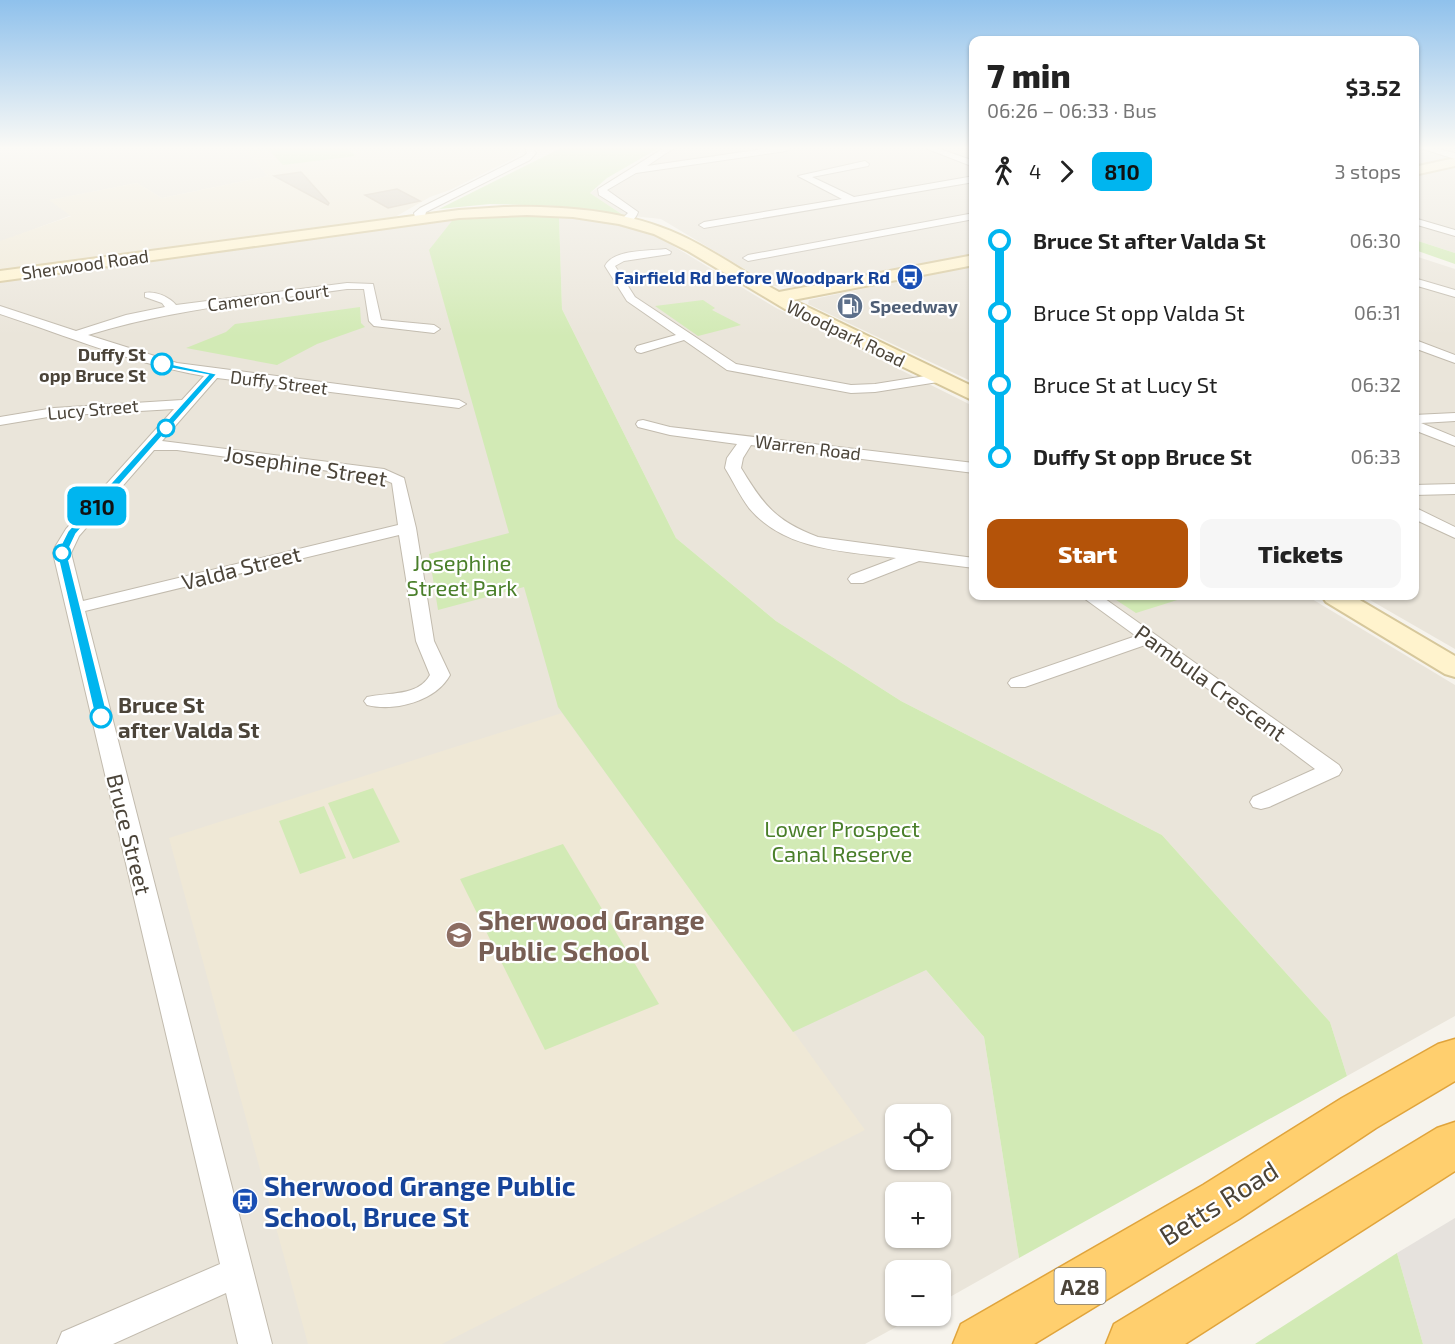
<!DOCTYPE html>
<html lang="en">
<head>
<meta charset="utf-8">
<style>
  :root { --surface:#fff; --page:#f6f6f6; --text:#222; --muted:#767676; --accent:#b45309 }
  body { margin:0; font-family:"Exo 2",sans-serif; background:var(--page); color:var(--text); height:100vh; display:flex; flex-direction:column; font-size:22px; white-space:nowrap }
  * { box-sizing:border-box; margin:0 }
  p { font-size:20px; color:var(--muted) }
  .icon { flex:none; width:33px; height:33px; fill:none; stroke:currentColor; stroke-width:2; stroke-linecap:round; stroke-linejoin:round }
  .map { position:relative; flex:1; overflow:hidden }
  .panel { position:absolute; left:969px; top:36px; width:450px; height:564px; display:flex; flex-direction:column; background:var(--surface); border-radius:12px; box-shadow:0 2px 4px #0004 }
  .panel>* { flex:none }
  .badge { padding:0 12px; border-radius:9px; font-size:21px; line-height:39px }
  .buttons { position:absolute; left:885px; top:1104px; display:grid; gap:12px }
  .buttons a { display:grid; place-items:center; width:66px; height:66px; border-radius:12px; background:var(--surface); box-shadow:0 2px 4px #0004; font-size:30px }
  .map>.badge { position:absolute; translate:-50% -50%; box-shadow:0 0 0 3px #fff }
  .legs { display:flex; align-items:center; gap:9px; height:66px; padding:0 18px; font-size:20px }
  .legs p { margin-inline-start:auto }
  .headline { display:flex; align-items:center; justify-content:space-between; height:102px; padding:0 18px }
  h1 { font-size:33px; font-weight:800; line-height:45px }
  .cta { display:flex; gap:12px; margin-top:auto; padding:12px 18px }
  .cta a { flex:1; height:69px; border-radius:12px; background:var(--accent); color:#fff; font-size:24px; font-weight:800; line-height:69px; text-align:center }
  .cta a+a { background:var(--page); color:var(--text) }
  ul { padding:0 18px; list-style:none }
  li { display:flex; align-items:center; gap:21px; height:72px; font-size:22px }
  li i { display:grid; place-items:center; width:9px; height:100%; margin:0 8px; background:currentColor }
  li i::after { content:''; width:15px; height:15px; margin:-8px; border:4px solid; border-radius:50%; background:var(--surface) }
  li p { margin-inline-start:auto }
  li:first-child i { background:linear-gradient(#0000 50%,currentColor 0) }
  li:last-child i { background:linear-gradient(currentColor 50%,#0000 0) }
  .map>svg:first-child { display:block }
  .residential { fill:#eae5da; fill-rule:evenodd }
  .industrial { fill:#e6e2dd }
  .education { fill:#efe8d6 }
  .green { fill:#d2eab5 }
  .building { fill:#d8cfc1; stroke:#d3c7b4; stroke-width:1.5 }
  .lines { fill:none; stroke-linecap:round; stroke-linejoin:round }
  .street-casing { stroke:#c2bbae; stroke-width:2 }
  .secondary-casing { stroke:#d6c79b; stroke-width:4 }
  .highway-casing { stroke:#e0a43c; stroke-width:3 }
  .street { fill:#fff; fill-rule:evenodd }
  .secondary { fill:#fff3cd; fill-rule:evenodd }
  .highway { fill:#ffcf6e; fill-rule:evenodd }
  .line-1 { fill:#00b5ef; stroke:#fff; stroke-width:1.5 }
  .stop-1-dot { fill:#fff; stroke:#00b5ef; stroke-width:3 }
  .labels { text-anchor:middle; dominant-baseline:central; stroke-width:4.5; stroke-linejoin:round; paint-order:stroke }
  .far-street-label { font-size:18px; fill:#4b4439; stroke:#fff }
  .far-transit-label { font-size:18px; font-weight:bold; fill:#164399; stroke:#fff; text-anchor:end }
  .far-service-label { font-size:18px; font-weight:bold; fill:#4e5e75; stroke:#fff; text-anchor:start }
  .far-stop-label { font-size:18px; font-weight:bold; fill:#4b4439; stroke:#fff; text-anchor:end }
  .shield { fill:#fff; stroke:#817c74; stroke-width:1.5 }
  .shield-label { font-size:21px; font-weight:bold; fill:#4b4439 }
  .street-label { font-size:22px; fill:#4b4439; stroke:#fff }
  .park-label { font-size:22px; fill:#4a7f2a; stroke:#fff }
  .stop-label { font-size:22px; font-weight:bold; fill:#4b4439; stroke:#fff; text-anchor:start }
  .near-education-label { font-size:27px; font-weight:bold; fill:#785e54; stroke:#fff; text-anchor:start }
  .near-transit-label { font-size:27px; font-weight:bold; fill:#164399; stroke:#fff; text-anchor:start }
  .near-street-label { font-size:27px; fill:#4b4439; stroke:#fff }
</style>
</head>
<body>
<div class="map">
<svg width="1455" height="1344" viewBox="0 0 1455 1344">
  <rect width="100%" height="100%" fill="#f6f3ec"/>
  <!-- residential -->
  <path class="residential" d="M0,148H243L268,176L162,198L137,183L50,200L72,215L0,242Z
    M661,148H973V254L831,283L799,287L773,286L661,219L623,215L590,193Z
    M1415,148H1455V158L1415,166Z
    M1455,168V253L1415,240L1414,176Z
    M559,216L628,226L655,235L776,308L973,406L974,596H1307L1455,685V1016L1347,1076L1330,1022L1162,835L901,701L776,621L676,538L562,309Z
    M455,217L926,970L984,1037L1019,1258L941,1302L940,1270H896V1316H916L865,1344H0V281ZM896,1114H940V1160H896ZM896,1192H940V1238H896Z
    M1415,256L1455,269V649L1363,596H1414Z
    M973,266V382L808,304L809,300Z"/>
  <!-- industrial -->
  <path class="industrial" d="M1455,1218V1344H1423L1397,1253Z"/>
  <!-- education -->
  <path class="education" d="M243,148H518L520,151L516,157L450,190L430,197L395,217L0,271V241L71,216L49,200L137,183L162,198L268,176Z
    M562,713L865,1130L442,1344H308L169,838Z"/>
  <!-- green -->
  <path class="green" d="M267,148H346L356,156L283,165Z
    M561,148H659L607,178L590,193L623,215L559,206L490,204L439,209Z
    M502,213L559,216L562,309L676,538L776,621L901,701L1162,835L1330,1022L1347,1076L1019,1258L984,1037L926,970L793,1032L558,707L524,587L438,610L429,554L509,533L429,250L455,217Z
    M1415,240L1455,253V264L1415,250Z
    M703,300L715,308L712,310L741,325L698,336L655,306Z
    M360,307L361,323L365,327L317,344L277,365L186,348L226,332L235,324Z
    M1110,596H1190L1136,613Z
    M373,788L400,842L353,859L328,803Z
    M324,806L346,858L300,874L279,821Z
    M563,844L659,1004L545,1050L460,879Z
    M1397,1253L1423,1344H1255Z"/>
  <!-- building -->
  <path class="building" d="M301,172L329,203L328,205L274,176Z
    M397,189L420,201L388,208L365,195Z"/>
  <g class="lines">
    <defs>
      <path id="street" d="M525,148H533L536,153L530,160L426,212L424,219L415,217L414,213L420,208L524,156L527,153Z
        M664,148H674L647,166L770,148H790L786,151L636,173L607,190L638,212C636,219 629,225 621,223L620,221L628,213L599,195L598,189Z
        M925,148H937L974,161V167Z
        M1420,148H1433L1455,153V159Z
        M865,161L869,164L868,166L812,177L854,197L974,176V182L704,228L699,225L704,222L842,199L798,176Z
        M974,213V219L748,261L743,258L748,255Z
        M1414,218L1455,230V236L1414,224Z
        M666,249L671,252L670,254L624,261L615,266L635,297L736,364L851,385L875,384L938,374L945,378L938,382L875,392L851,393L727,370L684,340L641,353L637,352L635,349L637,346L676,335L627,301L605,266C613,249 649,251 666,249Z
        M1414,278L1455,290V297L1414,285Z
        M347,283L373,284L381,320L434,325L440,329L434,333L374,326L369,321L364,289H347C260,301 173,309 88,335L177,363L459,400L466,404L459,408L217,378L162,441L384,469L404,478L416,528L434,641L450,675C436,701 395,712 367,705L364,701L367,697C388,692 418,697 430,675L416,641L399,535L85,611L272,1344H238L226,1293L113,1344H57L62,1332L220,1264L53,553L55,547L66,529L174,409L54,416L0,425V417L54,408L182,400L204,376C134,364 67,336 0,314V306L76,331L126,315L165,307L162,303L145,297V293C156,291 169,297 176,305ZM154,450H177L380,478L392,483L398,525L83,601L71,553L79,536Z
        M1418,341L1455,355V363L1414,348V342Z
        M1455,413V421L1421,423L1455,437V446L1414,430V415Z
        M643,420L670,427L974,463V473L751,445L743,458L741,468C764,506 776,521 818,537L974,558V568L919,561L863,583H851L848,579L851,575L896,558C845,551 785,551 749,508C740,496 733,481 725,468L727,458L737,444L670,435L638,427L636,424L638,421Z
        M1455,484V494L1414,495V485Z
        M1414,507L1455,527V538L1414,519Z
        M1081,596H1101L1339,765L1342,770L1339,775L1269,807L1261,809L1253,807L1250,802L1253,797L1315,769L1148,644L1025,687H1011L1008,683L1011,679L1136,636Z"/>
      <path id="secondary" d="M1455,158V166L1414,175V167Z
        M504,207C564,206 625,210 680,235C715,251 746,274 779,292L974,255V265L793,300L974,387V401L795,315L688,251L654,234L619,224L573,217L527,215L459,218L0,281V271L459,210Z
        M1322,596H1353L1455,656V677L1445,674L1326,602Z"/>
      <path id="highway" d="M1455,1039V1081L1376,1128L1239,1219L1034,1344H953L961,1324L1203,1185L1342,1098L1438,1044Z
        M1455,1122V1171L1185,1344H1106L1114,1324L1437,1128Z"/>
    </defs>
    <!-- street casing -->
    <use href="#street" class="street-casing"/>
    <!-- secondary casing -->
    <use href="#secondary" class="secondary-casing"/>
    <!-- highway casing -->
    <use href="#highway" class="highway-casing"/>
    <!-- street -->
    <use href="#street" class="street"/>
    <!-- secondary -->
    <use href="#secondary" class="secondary"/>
    <!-- highway -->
    <use href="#highway" class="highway"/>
  </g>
  <!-- sky -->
  <linearGradient id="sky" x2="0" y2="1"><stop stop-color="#8fc1ec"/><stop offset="0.44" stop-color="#fbfaf6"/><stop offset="1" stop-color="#fbfaf6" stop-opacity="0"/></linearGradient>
  <rect width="1455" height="336" fill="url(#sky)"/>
  <!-- line-1 -->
  <path class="line-1" d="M162,362L217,374L76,534L67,553L108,717L101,720L95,717L57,553L68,531L208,375L159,366V363Z"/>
  <!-- icons -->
  <defs>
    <symbol id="bus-disc" viewBox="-11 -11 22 22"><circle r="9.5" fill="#1a4fb4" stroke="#fff"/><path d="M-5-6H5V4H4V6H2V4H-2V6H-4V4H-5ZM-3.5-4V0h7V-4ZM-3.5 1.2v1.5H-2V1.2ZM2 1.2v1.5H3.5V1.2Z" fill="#fff"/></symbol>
    <symbol id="fuel-disc" viewBox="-11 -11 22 22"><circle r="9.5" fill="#5c6f8a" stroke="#fff"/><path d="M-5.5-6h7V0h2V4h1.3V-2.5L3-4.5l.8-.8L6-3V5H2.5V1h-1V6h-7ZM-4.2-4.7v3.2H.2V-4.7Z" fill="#fff"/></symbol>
    <symbol id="school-disc" viewBox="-11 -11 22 22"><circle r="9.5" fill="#8d6e63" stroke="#fff"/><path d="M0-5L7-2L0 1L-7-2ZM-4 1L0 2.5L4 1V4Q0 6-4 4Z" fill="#fff"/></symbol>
  </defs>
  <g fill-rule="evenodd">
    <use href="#bus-disc" x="895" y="262" width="30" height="30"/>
    <use href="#fuel-disc" x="835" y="291" width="30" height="30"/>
    <use href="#school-disc" x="444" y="920" width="30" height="30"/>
    <use href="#bus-disc" x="230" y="1186" width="30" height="30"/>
  </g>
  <!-- markers -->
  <g class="stop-1-dot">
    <circle cx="162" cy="364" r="10"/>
    <circle cx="166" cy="428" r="8"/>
    <circle cx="62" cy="553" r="8"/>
    <circle cx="101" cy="717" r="10"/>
  </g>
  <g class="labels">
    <!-- far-street labels -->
    <g class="far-street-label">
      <text transform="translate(85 264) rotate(-8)">Sherwood Road</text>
      <text transform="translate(268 297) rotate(-7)">Cameron Court</text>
      <text transform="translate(846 333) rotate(26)">Woodpark Road</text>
      <text transform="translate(279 382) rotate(7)">Duffy Street</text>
      <text transform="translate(93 409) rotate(-5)">Lucy Street</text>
      <text transform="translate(808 447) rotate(7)">Warren Road</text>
    </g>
    <!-- far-transit labels -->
    <g class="far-transit-label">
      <text x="890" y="277">Fairfield Rd before Woodpark Rd</text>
    </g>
    <!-- far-service labels -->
    <g class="far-service-label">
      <text x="870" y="306">Speedway</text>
    </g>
    <!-- far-stop labels -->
    <g class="far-stop-label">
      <text x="146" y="354">Duffy St<tspan x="146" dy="21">opp Bruce St</tspan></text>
    </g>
    <!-- shield labels -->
    <rect class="shield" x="1054.5" y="1268" width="51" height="36" rx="4.5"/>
    <g class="shield-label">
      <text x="1080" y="1286">A28</text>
    </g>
    <!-- street labels -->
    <g class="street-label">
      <text transform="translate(306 465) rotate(9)">Josephine Street</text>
      <text transform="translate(241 567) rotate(-14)">Valda Street</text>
      <text transform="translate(1211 682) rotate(36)">Pambula Crescent</text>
      <text transform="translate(130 834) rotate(76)">Bruce Street</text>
    </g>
    <!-- park labels -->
    <g class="park-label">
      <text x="462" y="562">Josephine<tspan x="462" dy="25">Street Park</tspan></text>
      <text x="842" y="828">Lower Prospect<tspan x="842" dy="25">Canal Reserve</tspan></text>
    </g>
    <!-- stop labels -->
    <g class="stop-label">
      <text x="118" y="704">Bruce St<tspan x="118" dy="25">after Valda St</tspan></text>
    </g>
    <!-- near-education labels -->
    <g class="near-education-label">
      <text x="478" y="919">Sherwood Grange<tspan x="478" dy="31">Public School</tspan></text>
    </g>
    <!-- near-transit labels -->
    <g class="near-transit-label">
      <text x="264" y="1185">Sherwood Grange Public<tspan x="264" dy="31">School, Bruce St</tspan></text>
    </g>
    <!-- near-street labels -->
    <g class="near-street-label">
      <text transform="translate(1218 1202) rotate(-32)">Betts Road</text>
    </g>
  </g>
</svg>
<div class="buttons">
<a><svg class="icon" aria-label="locate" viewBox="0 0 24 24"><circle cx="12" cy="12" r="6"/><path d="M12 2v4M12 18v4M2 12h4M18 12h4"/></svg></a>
<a>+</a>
<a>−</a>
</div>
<b class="badge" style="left:97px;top:506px;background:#00b5ef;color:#111">810</b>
<section class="panel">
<div class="headline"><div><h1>7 min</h1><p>06:26 – 06:33 · Bus</p></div><b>$3.52</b></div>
<div class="legs"><svg class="icon" aria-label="walk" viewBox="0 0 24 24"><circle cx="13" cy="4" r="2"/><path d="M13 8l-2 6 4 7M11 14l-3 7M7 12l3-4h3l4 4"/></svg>4<svg class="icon" aria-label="forward" viewBox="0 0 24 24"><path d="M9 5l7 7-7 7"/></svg><b class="badge" style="background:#00b5ef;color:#111">810</b><p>3 stops</p></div>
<ul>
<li><i style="color:#00b5ef"></i><b>Bruce St after Valda St</b><p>06:30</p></li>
<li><i style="color:#00b5ef"></i><span>Bruce St opp Valda St</span><p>06:31</p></li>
<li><i style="color:#00b5ef"></i><span>Bruce St at Lucy St</span><p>06:32</p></li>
<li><i style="color:#00b5ef"></i><b>Duffy St opp Bruce St</b><p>06:33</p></li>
</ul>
<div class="cta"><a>Start</a><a>Tickets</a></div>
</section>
</div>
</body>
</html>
